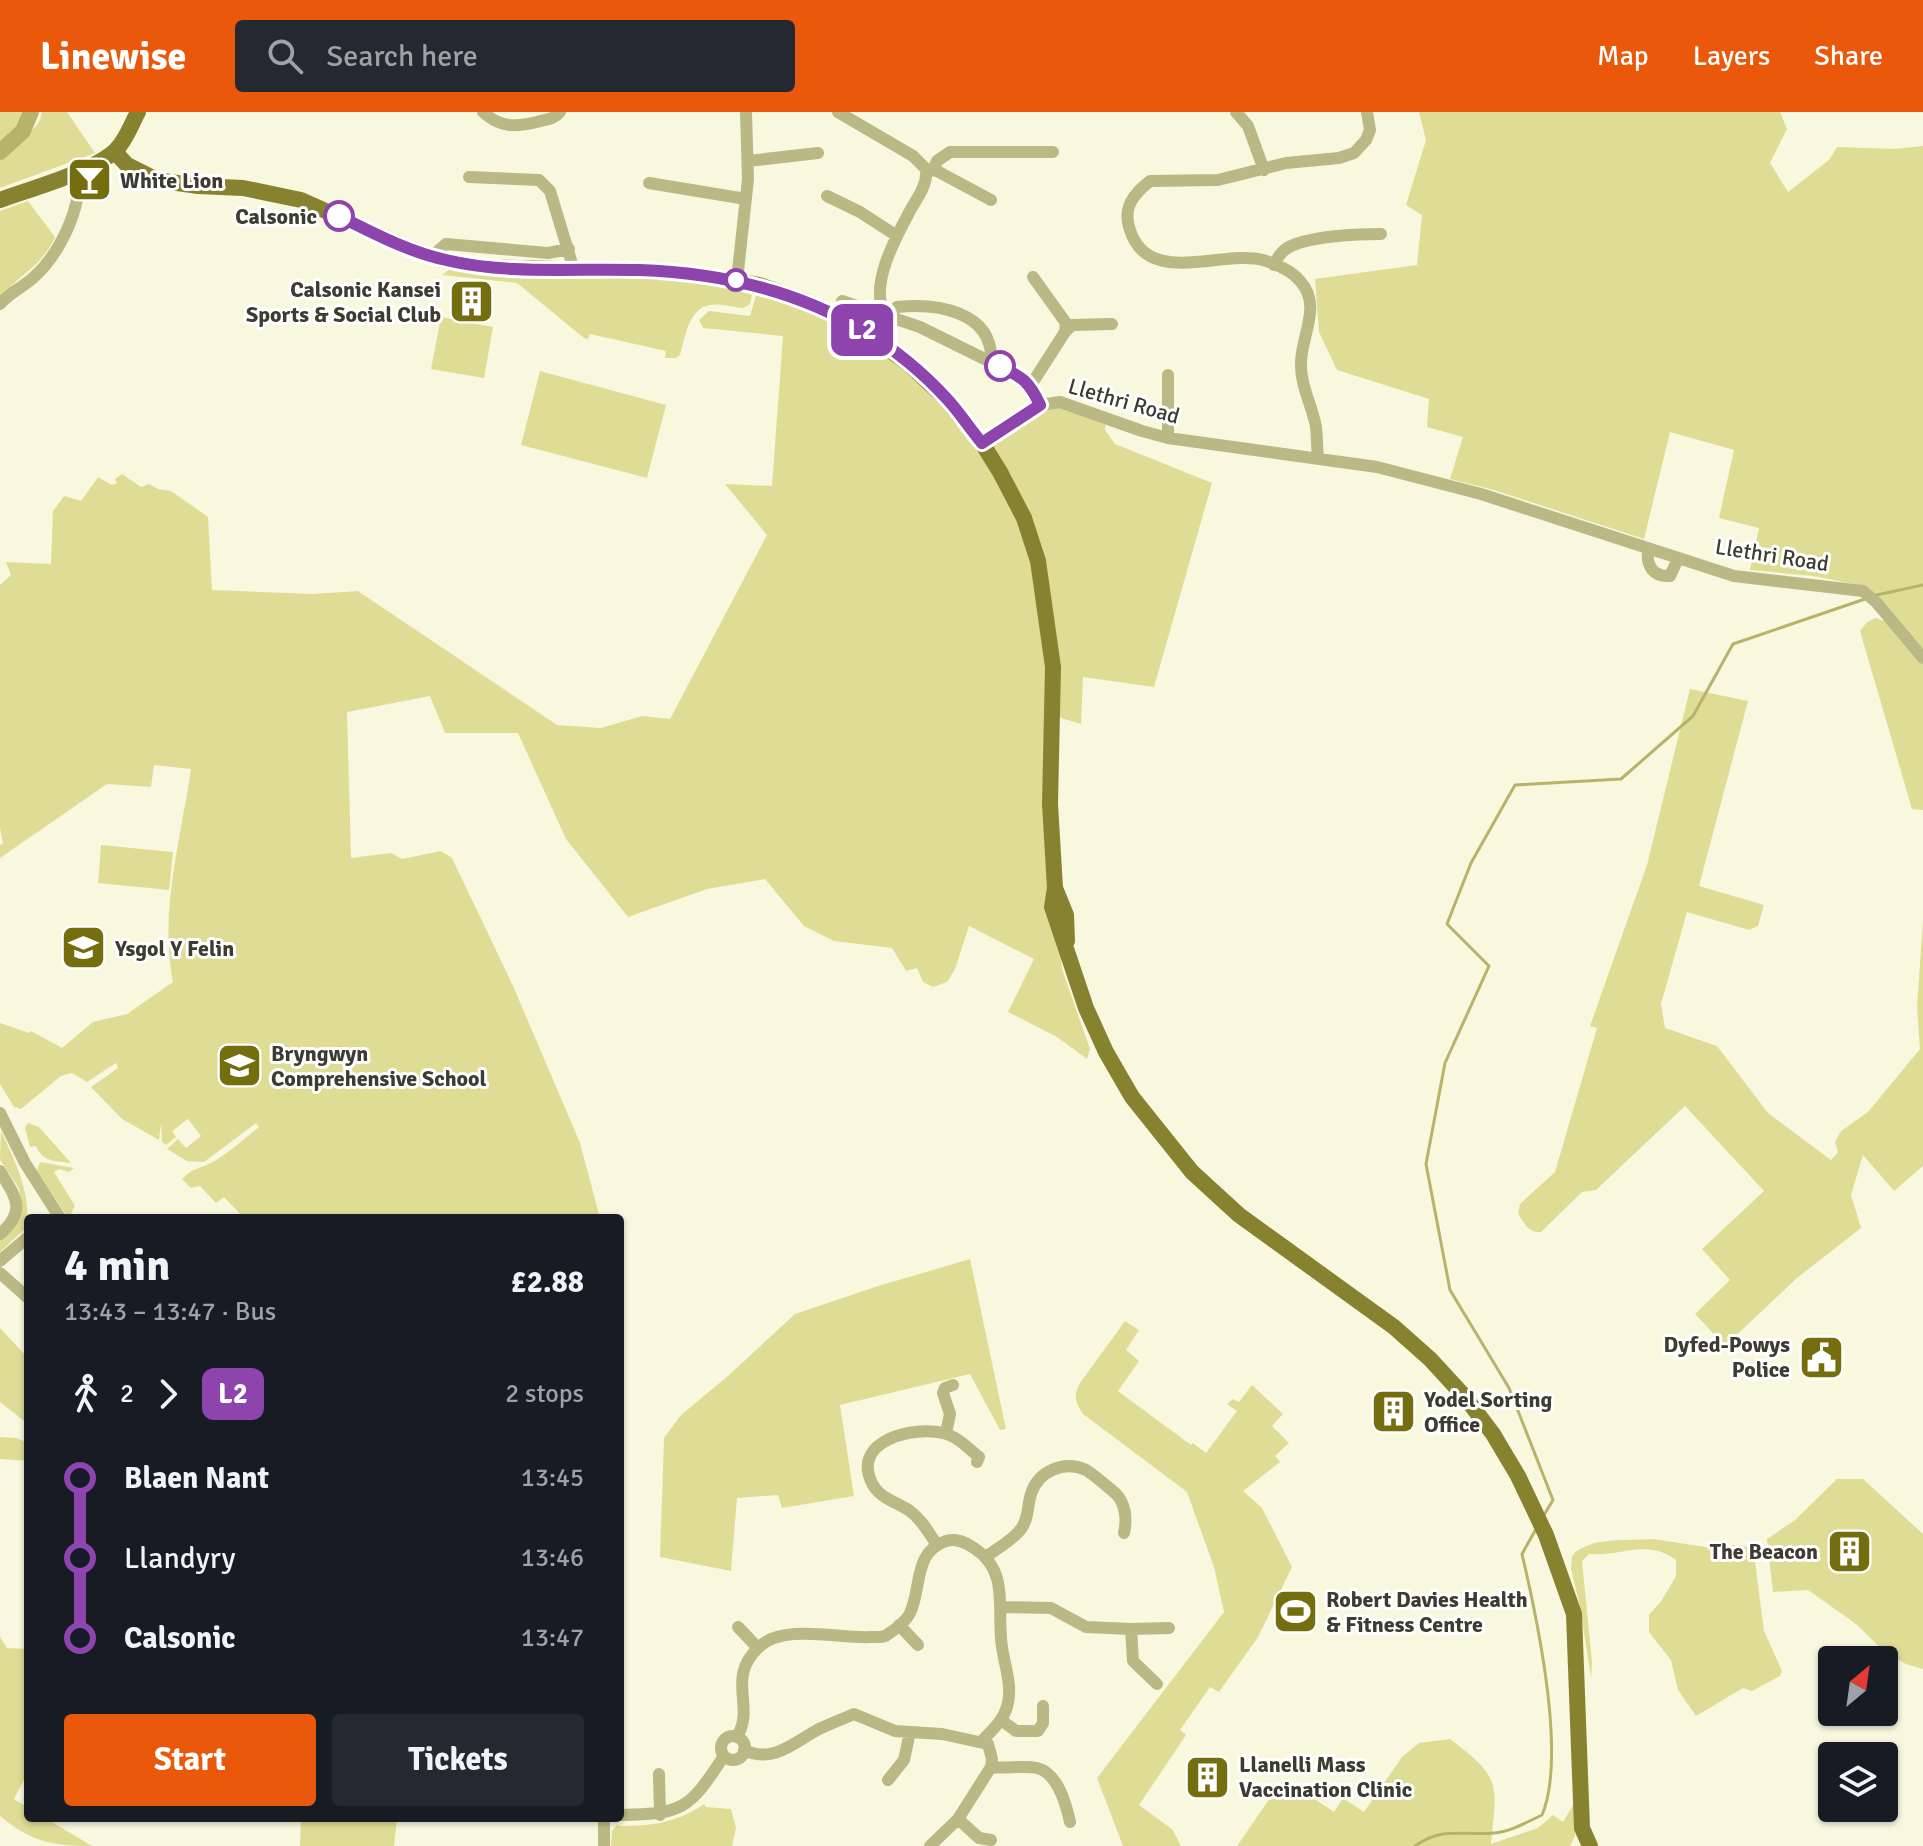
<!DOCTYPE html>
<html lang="en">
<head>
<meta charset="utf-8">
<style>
  :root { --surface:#171b24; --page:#242831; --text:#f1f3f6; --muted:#9ea1a6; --accent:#ea580c }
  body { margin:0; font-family:Signika,sans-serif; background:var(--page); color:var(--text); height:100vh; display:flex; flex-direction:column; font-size:30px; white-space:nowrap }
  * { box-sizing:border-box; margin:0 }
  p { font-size:26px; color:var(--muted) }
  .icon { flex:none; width:44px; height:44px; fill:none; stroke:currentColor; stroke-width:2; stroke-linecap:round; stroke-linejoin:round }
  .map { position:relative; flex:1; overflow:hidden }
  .panel { position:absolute; left:24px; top:1102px; width:600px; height:608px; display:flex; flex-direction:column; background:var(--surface); border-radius:8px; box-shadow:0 2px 6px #0004 }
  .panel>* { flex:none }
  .badge { padding:0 16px; border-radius:12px; font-size:28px; line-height:52px }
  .needle { width:52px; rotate:29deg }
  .tools { position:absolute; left:1818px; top:1534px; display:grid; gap:16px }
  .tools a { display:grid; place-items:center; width:80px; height:80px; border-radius:8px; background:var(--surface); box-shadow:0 2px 6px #0004; font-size:40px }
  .map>.badge { position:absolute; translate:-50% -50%; box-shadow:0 0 0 4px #fff }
  .legs { display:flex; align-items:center; gap:12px; height:88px; padding:0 40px; font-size:26px }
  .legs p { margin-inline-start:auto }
  .head { display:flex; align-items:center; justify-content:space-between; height:136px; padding:0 40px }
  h1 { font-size:44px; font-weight:800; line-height:60px }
  .primary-button { display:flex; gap:16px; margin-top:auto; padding:16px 40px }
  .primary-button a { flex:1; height:92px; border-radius:8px; background:var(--accent); color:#fff; font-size:32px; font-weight:800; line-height:92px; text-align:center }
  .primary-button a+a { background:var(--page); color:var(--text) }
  ul { padding:0 40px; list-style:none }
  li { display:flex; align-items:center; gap:28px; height:80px; font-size:30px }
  li i { display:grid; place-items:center; width:12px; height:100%; margin:0 10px; background:currentColor }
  li i::after { content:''; width:20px; height:20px; margin:-10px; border:6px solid; border-radius:50%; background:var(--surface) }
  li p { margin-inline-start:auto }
  li:first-child i { background:linear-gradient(#0000 50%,currentColor 0) }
  li:last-child i { background:linear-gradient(currentColor 50%,#0000 0) }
  header { display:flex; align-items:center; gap:48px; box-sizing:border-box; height:112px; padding:0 40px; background:var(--accent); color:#fff }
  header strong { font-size:38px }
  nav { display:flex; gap:44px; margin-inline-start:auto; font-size:28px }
  .search { width:560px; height:72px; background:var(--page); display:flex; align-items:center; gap:20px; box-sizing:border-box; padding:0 28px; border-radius:8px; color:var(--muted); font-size:30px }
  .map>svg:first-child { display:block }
  .green { fill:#dfdd95 }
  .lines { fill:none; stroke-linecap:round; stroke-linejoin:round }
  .stream { stroke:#b7b36b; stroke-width:3 }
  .river { stroke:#b7b36b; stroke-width:16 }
  .minor { stroke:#bab885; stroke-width:12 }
  .major { stroke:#87822f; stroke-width:16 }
  .line-1-casing { stroke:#fff; stroke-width:18 }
  .line-1 { stroke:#8e44ad; stroke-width:12 }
  .stop-1-dot { fill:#fff; stroke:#8e44ad; stroke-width:4 }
  .labels { text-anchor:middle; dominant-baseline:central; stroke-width:6; stroke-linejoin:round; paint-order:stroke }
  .poi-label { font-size:22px; font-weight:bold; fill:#3c3c32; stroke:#fff; text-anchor:start }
  .stop-label { font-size:22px; font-weight:bold; fill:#3c3c32; stroke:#fff; text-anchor:end }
  .street-label { font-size:22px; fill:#3c3c32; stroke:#fff }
</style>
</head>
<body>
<header>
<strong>Linewise</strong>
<div class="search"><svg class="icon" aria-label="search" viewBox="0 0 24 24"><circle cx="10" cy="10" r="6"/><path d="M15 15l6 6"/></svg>Search here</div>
<nav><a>Map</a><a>Layers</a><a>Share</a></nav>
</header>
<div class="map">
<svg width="1923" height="1734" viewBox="0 0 1923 1734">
  <rect width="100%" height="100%" fill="#f8f8df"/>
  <!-- green -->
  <path class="green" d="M0,0H25L19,16L0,33Z
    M42,0H67L95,41L0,76C0,68 0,56 0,49C8,26 39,25 42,0Z
    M1419,0H1780L1787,17L1770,51L1788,80L1829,48L1837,35L1894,37L1923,34V537L1859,473L1813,464L1750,458L1759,416L1719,406L1734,338L1670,320L1644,427L1494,378L1450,367L1463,325L1427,315L1429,287L1337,258L1319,220L1315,167L1417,153L1422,103L1406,93L1426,28Z
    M28,89L55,125C41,156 18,162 0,187V99Z
    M450,157L711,170L749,178L752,183L750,192L743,196C733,195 719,191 710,193C688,196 685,227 680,243L676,246H665L666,239L590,222L588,227L584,226L517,171L442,163Z
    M759,173L858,215L982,330L1040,293L1060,290L1106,306L1105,318L1115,332L1212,371L1154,575L1083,565L1081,612L1061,606L1057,598L1055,776L1062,857L1090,937L1087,947L1057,925L1008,900L1034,847L969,814L955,857L947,870L933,875L923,870L917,856L906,859L892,836L834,829L804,814L765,767L707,777L628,805L566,727L518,621H445L430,584L347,600L351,746L391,741L402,747L441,739L452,746L514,876L580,1031L600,1106H244L224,1085L216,1091L200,1074L191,1076L182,1067C193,1055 202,1057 216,1048C231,1039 245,1026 259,1015L256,1011L204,1050L187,1049L167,1037L178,1027L186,1036L201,1024L188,1007L172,1019L176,1025L166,1033L162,1030L161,1011L159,1028L122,1007L91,975L118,956L116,951L87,970L72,961L61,964L21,997L14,995L0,972V911L29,921L31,919L62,936L93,910L127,902L173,870C159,801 181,726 191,657L154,653L151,675L107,672L0,746V733L3,732L0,716V473L11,463L6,450L51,452L53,399L64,384L81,389L98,365L112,373L117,371L115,367L122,362L141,375L149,372L158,377L171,379L208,405L212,478L313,482L358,479L557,613L601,616L642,604L670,607L767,423L725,372L772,374L783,224L703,216L699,208L709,199L750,204Z
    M441,205L493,215L484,266L431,257Z
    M540,259L666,293L647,366L521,333Z
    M1875,506L1885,509L1923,551V698L1912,697L1860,519L1867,510Z
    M1690,577L1748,589L1699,774L1764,793L1758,814L1749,818L1687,800L1661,892L1665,916L1717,934L1768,1001L1831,1048L1838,1040L1835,1030L1841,1019L1868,1000L1920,937L1917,895L1923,809V1054L1894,1079L1863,1043L1851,1083L1861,1116L1797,1166L1725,1234L1695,1202L1730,1168L1702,1137L1764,1079L1685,994L1596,1078L1582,1080L1541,1120C1528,1121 1524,1111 1518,1101L1520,1092L1555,1060L1597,916L1590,914L1647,753Z
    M101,733L173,740L169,778L98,771Z
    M28,1011L39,1015L71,1051C56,1049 42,1050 36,1034L30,1035L25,1016Z
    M1,1019C15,1049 31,1081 27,1115L0,1140V1128L21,1090L19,1076L0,1048Z
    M40,1050L74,1056L69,1060L59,1057L54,1060L75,1094L71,1101L75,1106H68L37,1059Z
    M970,1147L1006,1317L1000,1318L970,1262L840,1293L854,1384L782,1396L778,1383L737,1386L731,1459L660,1445L664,1326L681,1303L728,1264L795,1202L875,1175Z
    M1125,1209L1139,1218L1126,1238L1139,1249L1118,1279L1191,1333L1193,1331L1206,1341L1237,1299L1227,1292L1233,1287L1239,1290L1252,1273L1283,1302L1272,1314L1289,1331L1275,1344L1280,1350L1243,1379L1262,1396L1292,1455L1258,1525L1219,1580L1210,1575L1180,1618L1186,1623L1139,1693L1172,1717L1181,1734H1123L1097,1666L1224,1500L1214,1455L1187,1380L1083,1302C1075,1290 1073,1284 1080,1271Z
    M0,1216L28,1246V1312L0,1290Z
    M0,1325L16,1326L28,1331V1349L0,1347Z
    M1837,1367H1863L1923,1422V1557L1906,1552L1887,1542L1856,1512L1808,1478L1773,1480L1767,1427L1795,1408Z
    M1654,1427L1705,1435L1738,1433L1747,1435L1754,1442L1764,1519L1782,1559L1780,1564L1752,1579L1743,1576L1696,1604L1678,1578L1671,1548L1649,1520V1503L1662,1488L1676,1464V1448C1646,1426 1622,1445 1589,1442L1582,1449L1592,1550L1591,1566L1580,1494L1571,1457L1572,1444C1588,1424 1630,1429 1654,1427Z
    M0,1525L7,1536L28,1537V1660L14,1687L28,1696V1706H45L92,1734C51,1734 32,1730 0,1704Z
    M1450,1627C1502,1666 1497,1671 1491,1732L1538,1716L1553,1703L1563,1710L1576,1688L1575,1724L1570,1734H1237L1279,1673L1288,1679L1297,1675L1334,1700L1343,1686L1364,1700L1402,1645L1419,1631Z
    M704,1692L706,1695L731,1697L736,1716L732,1734H611L612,1719L618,1712L619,1714C651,1714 677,1711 704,1692Z
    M301,1706H397L394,1734H300Z"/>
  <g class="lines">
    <!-- stream -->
    <path class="stream" d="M1872,484L1923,473
      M1544,1403L1553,1388L1509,1276L1450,1178L1426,1052L1445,951L1489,854L1447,812L1471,751L1515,673L1621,667L1693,604L1733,532L1865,487
      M1415,1734C1442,1714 1464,1724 1494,1721C1510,1720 1527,1710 1542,1703C1567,1644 1537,1506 1522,1442L1536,1417"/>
    <!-- river -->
    <path class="river" d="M0,40L23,19L31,0"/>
    <!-- minor -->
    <path class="minor" d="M483,0C500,16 516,15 537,10C547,7 553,8 560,0
      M838,0L913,44L926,57C928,72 918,85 911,97C897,123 867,176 886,203
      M1236,0L1248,14L1264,58
      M748,49L818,41
      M926,57L937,59L991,88
      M933,58L937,49L950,40H1053
      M469,65L539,68L550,79L574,158
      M649,71L746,87
      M827,84L860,100L897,124
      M432,144L446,132L548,141L569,137
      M1274,153C1278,145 1282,138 1291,134C1313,124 1357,122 1381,122
      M737,168L748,67L746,0
      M842,189L920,215L1025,267L1031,273L1040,293
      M0,192C10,180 24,175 35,164C54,147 70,117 76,92C79,81 75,72 70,62
      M889,204L897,195C936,191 994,199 991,250
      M1065,220L1072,213L1112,212
      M1168,263V326
      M1031,273L1065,220L1066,211L1033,165
      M982,331L1040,293L1060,290L1142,319L1168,326L1377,355L1481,382L1734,464L1863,479L1876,490L1923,546
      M1318,345C1317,335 1317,325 1316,315C1312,293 1300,273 1301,250C1302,222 1322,193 1300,169C1292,159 1276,152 1263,148C1221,137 1146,177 1129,115C1123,94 1135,81 1150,69L1218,68L1286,51L1339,46L1354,41L1366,28L1370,18L1367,0
      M1648,437C1646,454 1653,465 1670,464L1678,447
      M0,1001L25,1051L60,1106
      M0,1059C16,1086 27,1098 0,1122
      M0,1149L28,1125
      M0,1161L28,1186
      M946,1321L950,1302L943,1281L945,1276L953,1273
      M937,1433C929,1421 922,1408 910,1399C895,1389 878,1386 871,1369C853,1328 914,1314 943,1321C957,1324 968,1336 979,1345L977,1350
      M987,1444C998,1436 1013,1428 1021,1417C1029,1406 1027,1394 1031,1382C1038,1359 1064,1348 1086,1358C1093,1362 1108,1375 1115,1381C1126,1391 1127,1408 1124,1421
      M1002,1495L1051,1496L1086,1515L1131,1517L1133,1549L1157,1572
      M899,1513L918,1533
      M738,1515L758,1536
      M1131,1517L1169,1516
      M1001,1608L1016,1619H1038L1043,1611V1594
      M721 1636a12 12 0 1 1 24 0a12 12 0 1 1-24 0Z
      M737,1625C756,1593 725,1567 759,1535C784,1511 839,1527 871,1525C877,1525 884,1526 888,1522C895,1518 907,1508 910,1501C922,1476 913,1440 946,1429C955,1426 966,1430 974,1436C1011,1460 996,1499 1002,1535C1005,1556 1013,1575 1007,1595C1003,1609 991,1619 982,1629
      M744,1638C774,1652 794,1630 819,1617C830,1612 842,1607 854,1602L895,1619L942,1622L988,1632L992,1647L991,1655C1006,1657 1023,1653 1037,1656C1058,1661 1066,1692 1070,1710
      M659,1662L660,1703
      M888,1668L904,1648L910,1620
      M620,1703C684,1702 689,1697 724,1644
      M604,1706V1734
      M991,1728L979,1726L958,1707L991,1655
      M930,1734L958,1707"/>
    <!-- major -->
    <path class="major" d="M115,40L127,53L157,68L198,74L243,76L301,88L404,134L443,148L483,155L679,160L759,173L805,189L858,215L909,252L947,288L982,331L1000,360L1024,406L1038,449L1053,555L1050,692L1055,776L1052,795L1086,896L1106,940L1132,985L1192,1060L1239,1103L1394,1215L1430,1247L1465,1285L1493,1322L1518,1364L1546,1423L1574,1502L1582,1716L1590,1734
      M0,88C30,77 95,59 116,38C126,28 131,13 138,0
      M1055,776L1066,803L1067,829"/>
  </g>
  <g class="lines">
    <defs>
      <path id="line-1" d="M339,104C373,121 409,140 446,148C508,163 574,156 639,158C757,162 866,198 948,288C960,301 970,317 982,331L1040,293C1029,269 1023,266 1000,254"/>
    </defs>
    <!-- line-1 casing -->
    <use href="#line-1" class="line-1-casing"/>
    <!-- line-1 -->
    <use href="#line-1" class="line-1"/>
  </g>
  <!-- icons -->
  <defs>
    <symbol id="bar-square" viewBox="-11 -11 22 22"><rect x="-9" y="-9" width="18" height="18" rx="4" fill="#746e0e" stroke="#fff"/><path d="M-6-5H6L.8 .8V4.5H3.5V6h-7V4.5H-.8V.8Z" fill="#fff"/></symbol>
    <symbol id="building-square" viewBox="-11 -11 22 22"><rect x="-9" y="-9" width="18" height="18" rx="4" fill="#746e0e" stroke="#fff"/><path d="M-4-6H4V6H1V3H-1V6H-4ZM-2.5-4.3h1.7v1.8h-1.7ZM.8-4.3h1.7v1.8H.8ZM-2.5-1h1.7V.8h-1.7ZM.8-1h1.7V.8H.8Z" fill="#fff"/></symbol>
    <symbol id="school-square" viewBox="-11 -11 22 22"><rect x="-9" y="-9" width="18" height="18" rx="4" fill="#746e0e" stroke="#fff"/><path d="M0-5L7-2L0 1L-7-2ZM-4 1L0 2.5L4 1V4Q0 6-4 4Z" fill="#fff"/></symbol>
    <symbol id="civic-square" viewBox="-11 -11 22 22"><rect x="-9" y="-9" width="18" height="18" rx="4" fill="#746e0e" stroke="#fff"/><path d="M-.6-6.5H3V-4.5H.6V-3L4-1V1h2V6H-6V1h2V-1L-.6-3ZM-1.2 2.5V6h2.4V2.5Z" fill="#fff"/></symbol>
    <symbol id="stadium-square" viewBox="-11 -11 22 22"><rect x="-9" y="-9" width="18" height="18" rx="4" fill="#746e0e" stroke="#fff"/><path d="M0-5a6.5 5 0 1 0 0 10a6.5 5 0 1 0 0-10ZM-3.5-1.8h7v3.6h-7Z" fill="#fff"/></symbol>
  </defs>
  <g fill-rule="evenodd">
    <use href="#bar-square" x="64" y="42" width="51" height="51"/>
    <use href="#building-square" x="446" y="164" width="51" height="51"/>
    <use href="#school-square" x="58" y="810" width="51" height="51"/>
    <use href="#school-square" x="214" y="928" width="51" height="51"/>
    <use href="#civic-square" x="1796" y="1220" width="51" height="51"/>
    <use href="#building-square" x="1368" y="1274" width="51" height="51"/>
    <use href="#building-square" x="1824" y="1414" width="51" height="51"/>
    <use href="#stadium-square" x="1270" y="1474" width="51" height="51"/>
    <use href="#building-square" x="1182" y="1640" width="51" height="51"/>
  </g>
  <!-- markers -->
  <g class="stop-1-dot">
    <circle cx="339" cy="104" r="14"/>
    <circle cx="736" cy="168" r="10"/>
    <circle cx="1000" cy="254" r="14"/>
  </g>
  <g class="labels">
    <!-- poi labels -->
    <g class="poi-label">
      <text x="120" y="68">White Lion</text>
      <text x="441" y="177" text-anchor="end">Calsonic Kansei<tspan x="441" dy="25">Sports &amp; Social Club</tspan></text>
      <text x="115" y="836">Ysgol Y Felin</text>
      <text x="271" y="941">Bryngwyn<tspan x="271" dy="25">Comprehensive School</tspan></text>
      <text x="1790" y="1232" text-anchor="end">Dyfed-Powys<tspan x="1790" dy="25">Police</tspan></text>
      <text x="1424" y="1287">Yodel Sorting<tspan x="1424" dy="25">Office</tspan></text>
      <text x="1818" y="1439" text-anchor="end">The Beacon</text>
      <text x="1326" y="1487">Robert Davies Health<tspan x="1326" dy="25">&amp; Fitness Centre</tspan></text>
      <text x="1239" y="1652">Llanelli Mass<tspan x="1239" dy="25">Vaccination Clinic</tspan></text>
    </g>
    <!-- stop labels -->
    <g class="stop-label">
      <text x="317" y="104">Calsonic</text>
    </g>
    <!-- street labels -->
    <g class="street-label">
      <text transform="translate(1124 289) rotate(16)">Llethri Road</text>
      <text transform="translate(1772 443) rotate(9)">Llethri Road</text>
    </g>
  </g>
</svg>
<div class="tools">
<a><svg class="needle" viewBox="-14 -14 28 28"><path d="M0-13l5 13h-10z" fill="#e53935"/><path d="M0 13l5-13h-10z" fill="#9ea1a6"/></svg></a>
<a><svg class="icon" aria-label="layers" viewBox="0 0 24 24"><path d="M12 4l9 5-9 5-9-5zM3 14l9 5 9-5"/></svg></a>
</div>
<b class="badge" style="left:862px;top:218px;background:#8e44ad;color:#fff">L2</b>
<section class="panel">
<div class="head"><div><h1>4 min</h1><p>13:43 – 13:47 · Bus</p></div><b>£2.88</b></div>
<div class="legs"><svg class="icon" aria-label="walk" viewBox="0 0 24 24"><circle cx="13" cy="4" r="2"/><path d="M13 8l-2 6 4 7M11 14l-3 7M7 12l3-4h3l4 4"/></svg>2<svg class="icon" aria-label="forward" viewBox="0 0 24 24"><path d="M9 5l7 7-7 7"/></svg><b class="badge" style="background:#8e44ad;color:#fff">L2</b><p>2 stops</p></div>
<ul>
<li><i style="color:#8e44ad"></i><b>Blaen Nant</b><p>13:45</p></li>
<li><i style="color:#8e44ad"></i><span>Llandyry</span><p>13:46</p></li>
<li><i style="color:#8e44ad"></i><b>Calsonic</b><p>13:47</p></li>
</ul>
<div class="primary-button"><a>Start</a><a>Tickets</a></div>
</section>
</div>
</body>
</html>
